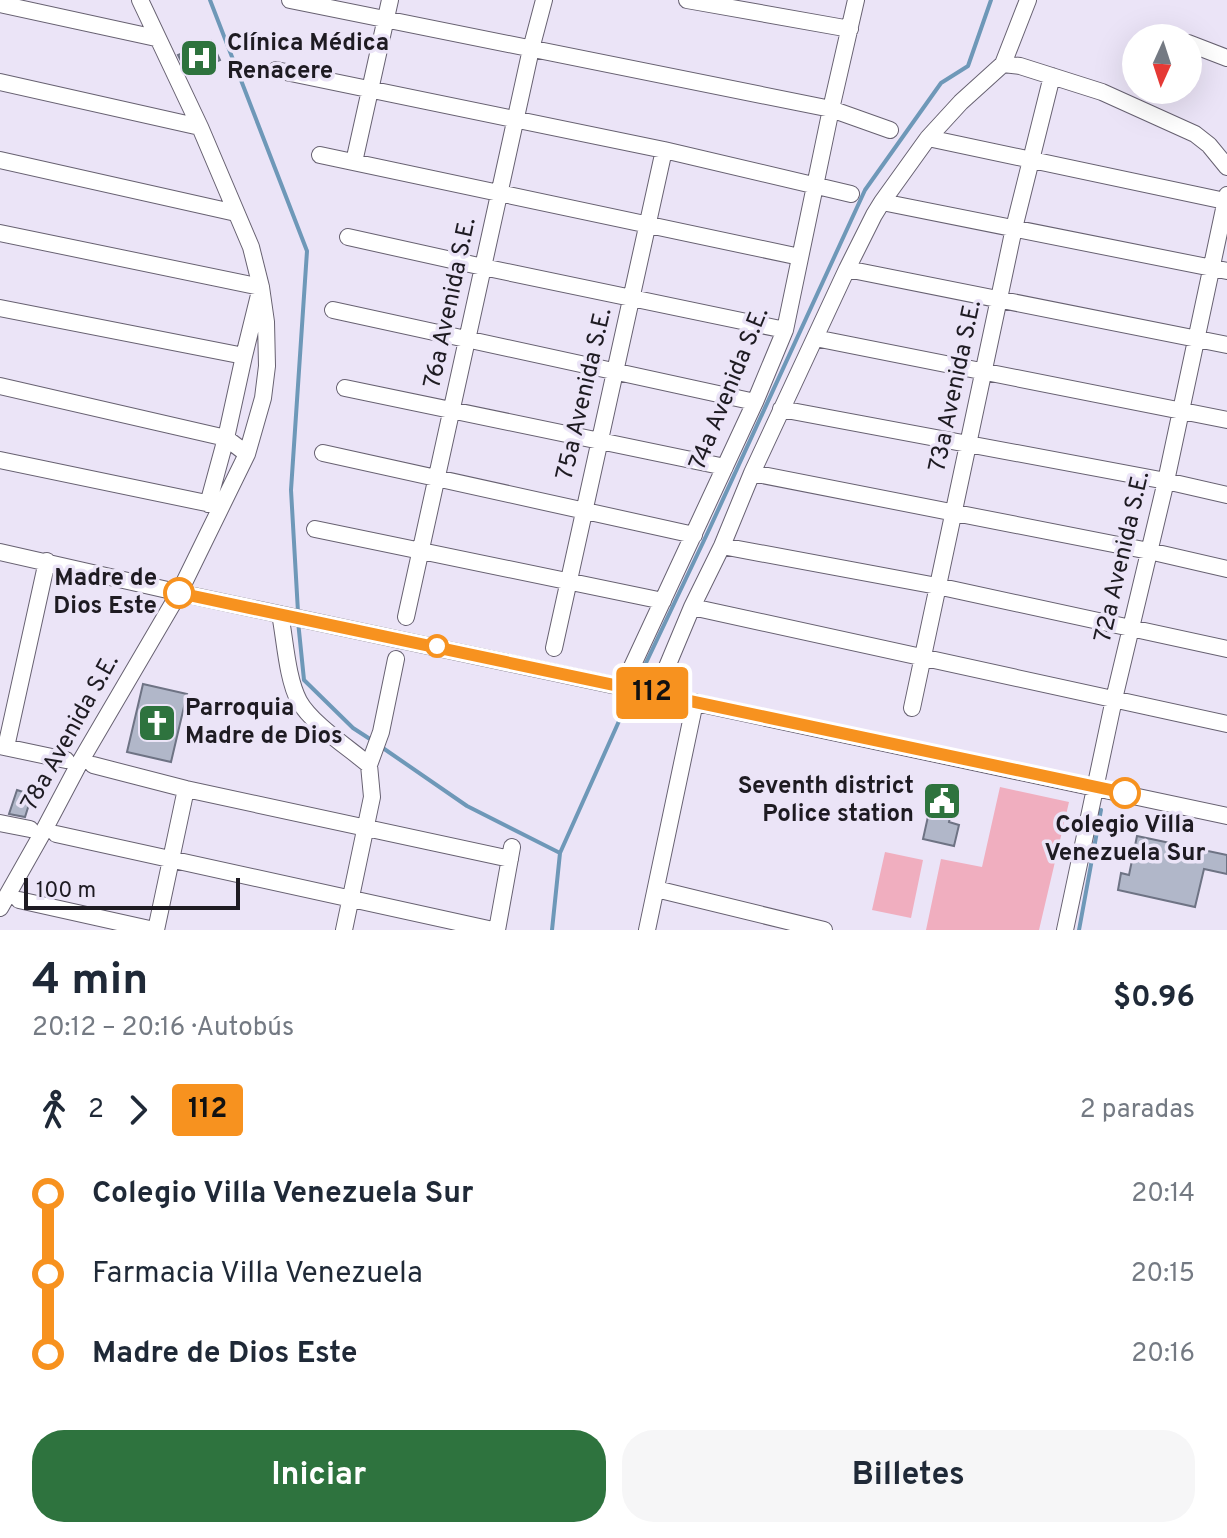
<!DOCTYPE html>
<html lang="es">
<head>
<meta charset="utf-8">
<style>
  :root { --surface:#fff; --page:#f6f6f7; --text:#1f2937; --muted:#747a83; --accent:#2e733e }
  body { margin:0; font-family:Overpass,sans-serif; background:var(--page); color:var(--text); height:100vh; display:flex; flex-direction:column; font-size:30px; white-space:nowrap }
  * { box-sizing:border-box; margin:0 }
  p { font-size:26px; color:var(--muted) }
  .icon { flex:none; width:44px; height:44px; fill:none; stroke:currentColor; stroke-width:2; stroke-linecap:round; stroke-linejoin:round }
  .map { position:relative; height:930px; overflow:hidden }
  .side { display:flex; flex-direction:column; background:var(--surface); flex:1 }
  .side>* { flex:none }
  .badge { padding:0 16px; border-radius:6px; font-size:28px; line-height:52px }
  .needle { width:52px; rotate:183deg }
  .controls { position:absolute; left:1122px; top:24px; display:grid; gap:16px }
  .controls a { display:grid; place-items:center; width:80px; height:80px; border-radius:50%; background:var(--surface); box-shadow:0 8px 32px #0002; font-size:40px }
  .scale { position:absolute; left:24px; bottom:20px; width:216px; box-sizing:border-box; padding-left:8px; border:4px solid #1e1b22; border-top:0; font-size:22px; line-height:28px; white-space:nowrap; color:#1e1b22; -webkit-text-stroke:6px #ebe4f7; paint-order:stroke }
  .map>.badge { position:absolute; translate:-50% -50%; box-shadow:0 0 0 4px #fff }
  .legs { display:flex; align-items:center; gap:12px; height:88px; padding:0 32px; font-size:26px }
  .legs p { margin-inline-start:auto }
  .summary { display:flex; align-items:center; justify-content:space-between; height:136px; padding:0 32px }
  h1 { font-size:44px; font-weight:700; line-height:60px }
  .action { display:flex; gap:16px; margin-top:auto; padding:16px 32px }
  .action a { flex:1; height:92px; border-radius:32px; background:var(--accent); color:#fff; font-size:32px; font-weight:700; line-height:92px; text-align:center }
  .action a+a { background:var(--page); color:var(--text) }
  ul { padding:0 32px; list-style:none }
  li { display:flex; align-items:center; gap:28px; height:80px; font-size:30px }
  li i { display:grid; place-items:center; width:12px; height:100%; margin:0 10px; background:currentColor }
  li i::after { content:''; width:20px; height:20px; margin:-10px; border:6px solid; border-radius:50%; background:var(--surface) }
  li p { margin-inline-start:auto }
  li:first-child i { background:linear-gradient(#0000 50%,currentColor 0) }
  li:last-child i { background:linear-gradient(currentColor 50%,#0000 0) }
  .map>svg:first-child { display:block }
  .green { fill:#f0aebf }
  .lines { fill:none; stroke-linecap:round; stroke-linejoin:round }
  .stream { stroke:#6e98b8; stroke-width:4 }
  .building { fill:#b1b7c9; stroke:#6e7384; stroke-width:2 }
  .minor-casing { stroke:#676171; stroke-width:18 }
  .minor { stroke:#fff; stroke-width:16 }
  .line-1-casing { stroke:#fff; stroke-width:18 }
  .line-1 { stroke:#f7921f; stroke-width:12 }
  .stop-1-dot { fill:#fff; stroke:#f7921f; stroke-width:4 }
  .labels { text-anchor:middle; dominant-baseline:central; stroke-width:7; stroke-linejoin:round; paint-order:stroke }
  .poi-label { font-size:24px; font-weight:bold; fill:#1e1b22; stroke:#ebe4f7; text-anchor:start }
  .street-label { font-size:24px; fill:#1e1b22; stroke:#ebe4f7 }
  .stop-label { font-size:24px; font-weight:bold; fill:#1e1b22; stroke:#ebe4f7; text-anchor:end }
</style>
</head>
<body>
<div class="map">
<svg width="1227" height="930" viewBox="0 0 1227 930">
  <rect width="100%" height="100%" fill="#ebe4f7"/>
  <!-- green -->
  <path class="green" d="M1000,787L1069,802L1039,930H926L941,859L982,867Z
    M885,852L923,860L911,918L872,910Z"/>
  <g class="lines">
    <!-- stream -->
    <path class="stream" d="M210,0L307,251L291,490L298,612
      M298,621L304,680L353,728L373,741
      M636,684L708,532L865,190L941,83L968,66L991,0
      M380,746L467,806L560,853
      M552,930L560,853L632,692
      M1079,930L1101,810"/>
  </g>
  <!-- building -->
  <path class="building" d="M211,41L220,60L188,75L178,55Z
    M143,684L187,694L171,762L127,752Z
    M935,785L956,790L949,822L959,825L954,846L923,839Z
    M17,790L32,795L25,817L9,814Z
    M1137,836L1227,855V874L1204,869L1195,907L1118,890L1121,873L1129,875Z"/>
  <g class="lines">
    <defs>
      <path id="minor" d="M290,0L831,109L890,130
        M687,0L850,29
        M0,4L156,38
        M1175,37L1176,38
        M1188,43L1227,58
        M1003,64L1020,66L1102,92L1195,134L1209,145L1227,167
        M276,70L664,150L851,194
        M0,82L200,127
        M928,138L1225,201
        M320,155L800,257
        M0,160L236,213
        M354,162L390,0
        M882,202L1227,271
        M0,233L261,287L244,356L226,438L247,454
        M348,237L483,267L785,330
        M847,269L1227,345
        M0,308L244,356
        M333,310L755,402
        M815,338L1227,420
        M0,386L226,438L208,504
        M345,388L725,467
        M781,409L1166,481L1227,495
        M323,453L694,535
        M0,460L216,505
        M752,473L1149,551L1227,569
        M315,529L663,601
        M722,546L937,586L1227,649
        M0,552L194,596L1227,816
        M692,607L1227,724
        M280,614C285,639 287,679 299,701C311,723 349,748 369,765
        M406,617L531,49L544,0
        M554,648L664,150
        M623,686L755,402L785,330L831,109L856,0
        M656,693L692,607L722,546L752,473L847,269L874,215L882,202L928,138L961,102L1003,64L1028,0
        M912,708L1014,228L1052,76
        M0,746L66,760
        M6,747L47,561
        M93,765L186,789L510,859
        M0,823L30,829
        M56,834L493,930
        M656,889L824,930
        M19,900L154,930
        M0,908L43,832L80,762L179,593L247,454L263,398L267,366L266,322L261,287L251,247L200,127L140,0
        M156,930L186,789
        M344,930L372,797L369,765L381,732L396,659
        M497,930L512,847
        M647,930L695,702
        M1065,930L1114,699L1166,481L1227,195"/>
    </defs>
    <!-- minor casing -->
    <use href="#minor" class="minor-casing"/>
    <!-- minor -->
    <use href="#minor" class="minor"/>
  </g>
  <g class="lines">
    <defs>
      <path id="line-1" d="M179,593L1125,793"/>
    </defs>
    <!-- line-1 casing -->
    <use href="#line-1" class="line-1-casing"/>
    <!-- line-1 -->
    <use href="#line-1" class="line-1"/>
  </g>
  <!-- icons -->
  <defs>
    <symbol id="hospital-square" viewBox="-11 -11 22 22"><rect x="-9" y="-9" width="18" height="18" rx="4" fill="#2e733e" stroke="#ebe4f7"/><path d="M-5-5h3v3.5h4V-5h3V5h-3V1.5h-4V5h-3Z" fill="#fff"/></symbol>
    <symbol id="church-square" viewBox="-11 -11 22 22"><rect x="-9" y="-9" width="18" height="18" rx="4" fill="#2e733e" stroke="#ebe4f7"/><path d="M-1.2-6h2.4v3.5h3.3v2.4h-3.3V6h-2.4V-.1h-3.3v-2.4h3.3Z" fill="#fff"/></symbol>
    <symbol id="civic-square" viewBox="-11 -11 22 22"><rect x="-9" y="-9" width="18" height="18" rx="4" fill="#2e733e" stroke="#ebe4f7"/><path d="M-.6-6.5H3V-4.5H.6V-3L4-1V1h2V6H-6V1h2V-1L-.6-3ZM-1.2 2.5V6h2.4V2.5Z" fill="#fff"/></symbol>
  </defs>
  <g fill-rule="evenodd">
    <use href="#hospital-square" x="177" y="36" width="44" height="44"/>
    <use href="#church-square" x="135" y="701" width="44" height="44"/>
    <use href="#civic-square" x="920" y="779" width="44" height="44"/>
  </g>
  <!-- markers -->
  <g class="stop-1-dot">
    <circle cx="179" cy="593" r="14"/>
    <circle cx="437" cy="646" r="10"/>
    <circle cx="1125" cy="793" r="14"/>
  </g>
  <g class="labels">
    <!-- poi labels -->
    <g class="poi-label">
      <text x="227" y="44">Clínica Médica<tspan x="227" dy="28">Renacere</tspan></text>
      <text x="185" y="709">Parroquia<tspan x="185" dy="28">Madre de Dios</tspan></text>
      <text x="914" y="787" text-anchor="end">Seventh district<tspan x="914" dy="28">Police station</tspan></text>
    </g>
    <!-- street labels -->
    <g class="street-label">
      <text transform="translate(451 303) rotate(-78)">76a Avenida S.E.</text>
      <text transform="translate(956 386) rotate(-78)">73a Avenida S.E.</text>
      <text transform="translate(730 389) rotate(-68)">74a Avenida S.E.</text>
      <text transform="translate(585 394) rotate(-77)">75a Avenida S.E.</text>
      <text transform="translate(1123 557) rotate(-77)">72a Avenida S.E.</text>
      <text transform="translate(71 733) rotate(-61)">78a Avenida S.E.</text>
    </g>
    <!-- stop labels -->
    <g class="stop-label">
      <text x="157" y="579">Madre de<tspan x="157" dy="28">Dios Este</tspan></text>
      <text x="1125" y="826" text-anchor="middle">Colegio Villa<tspan x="1125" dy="28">Venezuela Sur</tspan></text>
    </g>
  </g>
</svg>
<div class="controls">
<a><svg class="needle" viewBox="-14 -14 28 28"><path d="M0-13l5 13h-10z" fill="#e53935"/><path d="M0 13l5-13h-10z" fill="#747a83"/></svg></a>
</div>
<div class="scale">100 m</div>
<b class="badge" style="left:652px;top:693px;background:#f7921f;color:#111">112</b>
</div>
<section class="side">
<div class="summary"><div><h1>4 min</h1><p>20:12 – 20:16 · Autobús</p></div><b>$0.96</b></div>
<div class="legs"><svg class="icon" aria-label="walk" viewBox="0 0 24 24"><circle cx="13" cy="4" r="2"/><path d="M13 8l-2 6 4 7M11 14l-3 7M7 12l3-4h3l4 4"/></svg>2<svg class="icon" aria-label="forward" viewBox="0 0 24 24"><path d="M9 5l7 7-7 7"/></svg><b class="badge" style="background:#f7921f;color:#111">112</b><p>2 paradas</p></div>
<ul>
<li><i style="color:#f7921f"></i><b>Colegio Villa Venezuela Sur</b><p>20:14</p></li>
<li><i style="color:#f7921f"></i><span>Farmacia Villa Venezuela</span><p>20:15</p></li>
<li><i style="color:#f7921f"></i><b>Madre de Dios Este</b><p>20:16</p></li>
</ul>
<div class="action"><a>Iniciar</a><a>Billetes</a></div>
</section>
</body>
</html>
